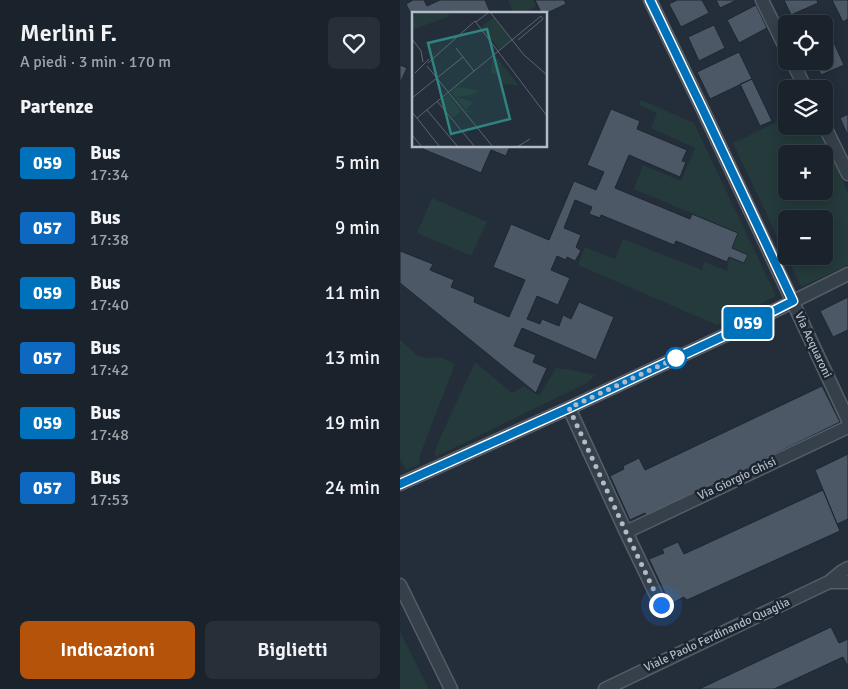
<!DOCTYPE html>
<html lang="it">
<head>
<meta charset="utf-8">
<style>
  :root { --surface:#1a222c; --page:#272f38; --text:#f1f3f6; --muted:#9fa4a9; --line:#383f48; --accent:#b45309 }
  body { margin:0; font-family:Signika,sans-serif; background:var(--page); color:var(--text); height:100vh; display:flex; flex-direction:column; font-size:19px; white-space:nowrap }
  * { box-sizing:border-box; margin:0 }
  p { font-size:16px; color:var(--muted) }
  .icon { flex:none; width:28px; height:28px; fill:none; stroke:currentColor; stroke-width:2; stroke-linecap:round; stroke-linejoin:round }
  .map { position:relative; flex:1; overflow:hidden }
  .sheet { display:flex; flex-direction:column; background:var(--surface); width:400px }
  .sheet>* { flex:none }
  .badge { padding:0 10px; border-radius:4px; font-size:18px; line-height:32px }
  .controls { position:absolute; left:378px; top:15px; display:grid; gap:10px }
  .controls a { display:grid; place-items:center; width:55px; height:55px; border-radius:8px; background:var(--surface); box-shadow:0 2px 12px #0003,0 0 0 1px var(--line); font-size:25px }
  .you { position:absolute; width:25px; height:25px; margin:-12px; border:4px solid #fff; border-radius:50%; background:#1a73e8; box-shadow:0 0 0 8px #1a73e833 }
  .map>.badge { position:absolute; translate:-50% -50%; box-shadow:0 0 0 2px #fff }
  h2 { padding:0 20px; font-size:19px; line-height:45px }
  .round { display:grid; place-items:center; flex:none; width:52px; height:52px; border-radius:8px; background:var(--page) }
  .headline { display:flex; align-items:center; justify-content:space-between; height:85px; padding:0 20px }
  h1 { font-size:24px; font-weight:600; line-height:38px }
  .action { display:flex; gap:10px; margin-top:auto; padding:10px 20px }
  .action a { flex:1; height:58px; border-radius:8px; background:var(--accent); color:#fff; font-size:20px; font-weight:600; line-height:58px; text-align:center }
  .action a+a { background:var(--page); color:var(--text) }
  ul { padding:0; list-style:none }
  li { display:flex; align-items:center; gap:15px; height:65px; padding:0 20px }
  li div { flex:1 }
  li b { display:block; font-size:19px }
  li em { font-style:normal }
  li .badge { min-width:55px; font-weight:700; text-align:center }
  main { display:flex; flex:1; min-height:0 }
  .map>svg:first-child { display:block }
  .green { fill:#253a3b; fill-rule:evenodd }
  .building { fill:#4c5865; stroke:#1e2731 }
  .lines { fill:none; stroke-linecap:round; stroke-linejoin:round }
  .street-casing { stroke:#555e68; stroke-width:15 }
  .street { stroke:#36404a; stroke-width:12 }
  .line-casing { stroke:#fff; stroke-width:11 }
  .line { stroke:#0072bc; stroke-width:8 }
  .walk { stroke:#b2bbc6; stroke-width:5; stroke-dasharray:0 9 }
  .stop-dot { fill:#fff; stroke:#0072bc; stroke-width:2.5 }
  .labels { text-anchor:middle; dominant-baseline:central; stroke-width:5; stroke-linejoin:round; paint-order:stroke }
  .street-label { font-size:12px; fill:#b2bbc6; stroke:#1c252f }
  .inset-road { fill:none; stroke:#5c6672; stroke-width:1 }
  .view { fill:#308480; fill-opacity:0.15; stroke:#308480; stroke-width:2.5 }
  .inset-edge { fill:none; stroke:#b2bbc6; stroke-width:2.5 }
</style>
</head>
<body>
<main>
<section class="sheet">
<div class="headline"><div><h1>Merlini F.</h1><p>A piedi · 3 min · 170 m</p></div><a class="round"><svg class="icon" aria-label="heart" viewBox="0 0 24 24"><path d="M12 20l-8-8c-3-5 5-10 8-4 3-6 11-1 8 4z"/></svg></a></div>
<h2>Partenze</h2>
<ul>
<li><span class="badge" style="background:#0072bc;color:#fff">059</span><div><b>Bus</b><p>17:34</p></div><em>5 min</em></li>
<li><span class="badge" style="background:#0c69bf;color:#fff">057</span><div><b>Bus</b><p>17:38</p></div><em>9 min</em></li>
<li><span class="badge" style="background:#0072bc;color:#fff">059</span><div><b>Bus</b><p>17:40</p></div><em>11 min</em></li>
<li><span class="badge" style="background:#0c69bf;color:#fff">057</span><div><b>Bus</b><p>17:42</p></div><em>13 min</em></li>
<li><span class="badge" style="background:#0072bc;color:#fff">059</span><div><b>Bus</b><p>17:48</p></div><em>19 min</em></li>
<li><span class="badge" style="background:#0c69bf;color:#fff">057</span><div><b>Bus</b><p>17:53</p></div><em>24 min</em></li>
</ul>
<div class="action"><a>Indicazioni</a><a>Biglietti</a></div>
</section>
<div class="map">
<svg width="448" height="689" viewBox="0 0 448 689">
  <rect width="100%" height="100%" fill="#232e3a"/>
  <!-- green -->
  <path class="green" d="M108,0H133L136,6L120,14H114Z
    M241,100L294,123L376,296L317,325L178,265L185,247L215,259L223,239L302,270L304,262L327,271L329,257L344,263L348,255L332,248L338,233L234,189L243,165L281,181L295,148L251,128L257,113L239,105Z
    M386,118V126H417L448,192V265L401,287L333,143ZM386,154H424V191H386ZM386,219H424V256H386Z
    M32,198L87,222L71,256L17,233Z
    M0,340L18,356L27,358L41,357L55,364L19,458L20,464L6,470L0,459Z
    M75,362L112,393L124,386L139,396L156,368L171,370L195,375L187,383L35,457V451L40,438Z
    M0,631L29,689H0Z"/>
  <!-- building -->
  <path class="building" d="M13,0H24L27,6L40,0H85L91,14H14V20L6,4Z
    M135,0H164L166,4L145,14H142Z
    M277,0H302L309,13L281,27L269,4Z
    M316,0H337L320,8Z
    M384,0H417L418,3L391,15Z
    M432,0H448V19L443,22Z
    M356,5L367,28L339,43L327,20Z
    M425,23L444,65L421,75L415,61H424L423,24Z
    M314,25L325,48L299,61L288,37Z
    M339,52L352,79L310,99L297,72Z
    M0,65L7,68L0,83Z
    M352,79L372,121L360,126L340,84Z
    M211,109L240,121L237,129L287,150L282,161L286,162L280,177L229,155L215,188L290,219L292,214L338,233L332,248L348,255L344,263L329,257L327,262L276,241L274,245L201,215L200,218L189,214L192,207L175,200L164,228L181,235L176,247L181,251L175,261L167,257L166,260L157,256L151,270L170,278L158,305L137,296L127,319L140,324L142,319L159,326L163,315L171,319L179,302L214,317L196,360L122,328L114,346L136,355L133,362L147,368L136,393L0,283V251L33,264L30,270L54,280L51,287L75,297L74,302L109,317L125,280L93,267L111,224L149,240L174,181L196,190L204,172L187,165Z
    M448,114V133L447,134L440,118Z
    M24,146H110L106,156L91,150L81,173L23,149Z
    M448,297V330L433,337L420,311Z
    M422,386L440,422L248,516L245,513L230,520L210,476L224,469L223,466L239,458L245,470Z
    M448,454V519L437,524L415,470Z
    M423,490L440,531L287,600L284,597L270,604L249,559L264,553L262,549L278,542L284,554Z
    M431,627L439,643L448,639V667L443,657L374,689H299Z"/>
  <g class="lines">
    <defs>
      <path id="street" d="M250,0L303,110L448,420
        M362,0L386,49
        M392,61L406,89
        M424,125L448,174
        M169,408L226,532L261,605
        M0,484L169,408L330,333L448,274
        M226,532L448,427
        M429,582H448
        M0,585L51,689
        M205,689L429,582L441,572L448,568"/>
    </defs>
    <!-- street casing -->
    <use href="#street" class="street-casing"/>
    <!-- street -->
    <use href="#street" class="street"/>
  </g>
  <g class="lines">
    <defs>
      <path id="line" d="M0,484L169,408L330,333L393,301L303,110L250,0"/>
    </defs>
    <!-- line casing -->
    <use href="#line" class="line-casing"/>
    <!-- line -->
    <use href="#line" class="line"/>
    <!-- walk -->
    <path class="walk" d="M261,605L226,532L169,408L276,358"/>
  </g>
  <!-- markers -->
  <circle class="stop-dot" cx="276" cy="358" r="10"/>
  <g class="labels">
    <!-- street labels -->
    <g class="street-label">
      <text transform="translate(413 345) rotate(65)">Via Acquaroni</text>
      <text transform="translate(337 479) rotate(-25)">Via Giorgio Ghisi</text>
      <text transform="translate(317 635) rotate(-25)">Viale Paolo Ferdinando Quaglia</text>
    </g>
  </g>
  <!-- overview -->
  <g transform="translate(12 12)">
    <rect width="135" height="135" fill="#232e3a"/>
    <path d="M6,0H34L38,4L0,18L1,4ZM82,5L100,28L87,37L69,15ZM85,46L106,72L105,74L92,72L87,68L88,63L79,61L80,47ZM45,75L66,78L61,83L44,85L61,90L54,97L63,102L55,100L39,80ZM36,82L49,99L41,106L27,90Z" fill="#253a3b"/>
    <path class="inset-road" d="M78,0L112,43L135,63M64,10L77,0M0,27L9,39L11,50M106,28L131,7L129,4M44,36L62,59M16,51L63,9L135,104M15,54L81,135M3,61L17,47M0,86L51,45M25,89L63,135M15,98L46,135M0,100L28,135M5,106L129,4M0,123L10,135M105,135L118,127"/>
    <path class="view" d="M75,17L98,107L39,122L16,31Z"/>
    <rect width="135" height="135" class="inset-edge"/>
  </g>
</svg>
<div class="controls">
<a><svg class="icon" aria-label="locate" viewBox="0 0 24 24"><circle cx="12" cy="12" r="6"/><path d="M12 2v4M12 18v4M2 12h4M18 12h4"/></svg></a>
<a><svg class="icon" aria-label="layers" viewBox="0 0 24 24"><path d="M12 4l9 5-9 5-9-5zM3 14l9 5 9-5"/></svg></a>
<a>+</a>
<a>−</a>
</div>
<div class="you" style="left:261px;top:605px"></div>
<b class="badge" style="left:348px;top:323px;background:#0072bc;color:#fff">059</b>
</div>
</main>
</body>
</html>
